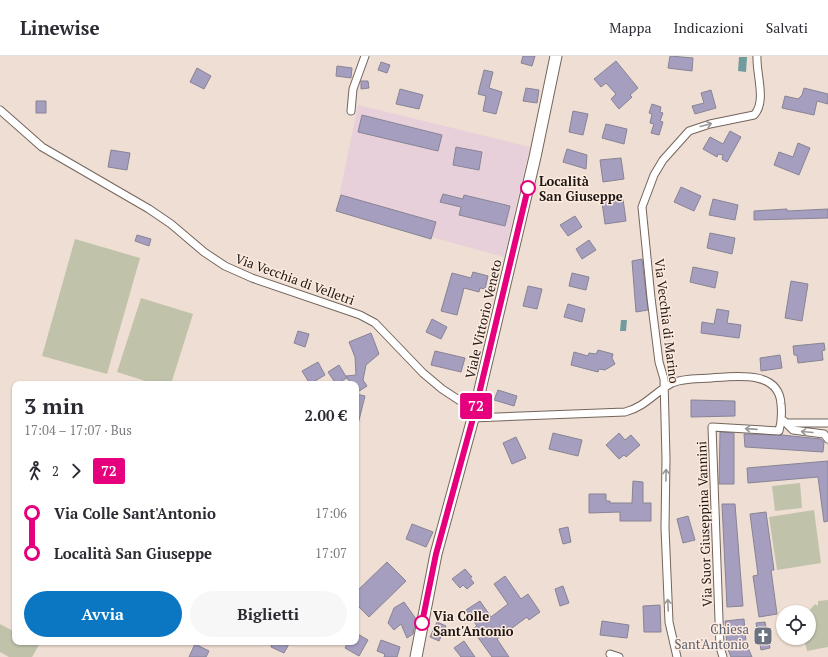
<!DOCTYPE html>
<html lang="it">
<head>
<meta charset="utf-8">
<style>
  :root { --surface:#fff; --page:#f7f7f7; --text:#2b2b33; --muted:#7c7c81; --line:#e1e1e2; --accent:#0b76c1 }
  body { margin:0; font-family:"PT Serif",serif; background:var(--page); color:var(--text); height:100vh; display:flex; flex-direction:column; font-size:15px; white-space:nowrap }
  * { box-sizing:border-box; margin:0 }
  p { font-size:13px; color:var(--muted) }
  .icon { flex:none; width:22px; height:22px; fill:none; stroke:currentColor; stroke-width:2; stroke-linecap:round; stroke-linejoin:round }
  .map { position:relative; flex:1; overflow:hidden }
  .panel { position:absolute; left:12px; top:325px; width:347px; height:264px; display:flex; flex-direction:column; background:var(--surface); border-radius:8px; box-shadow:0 1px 3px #0004 }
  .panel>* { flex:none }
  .badge { padding:0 8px; border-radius:3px; font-size:14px; line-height:26px }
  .controls { position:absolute; left:776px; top:549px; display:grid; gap:8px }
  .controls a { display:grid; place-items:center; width:40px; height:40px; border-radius:50%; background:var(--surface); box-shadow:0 1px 3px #0004; font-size:20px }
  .map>.badge { position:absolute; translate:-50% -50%; box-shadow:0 0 0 2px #fff }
  .legs { display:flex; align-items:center; gap:6px; height:44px; padding:0 12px; font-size:13px }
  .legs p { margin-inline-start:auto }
  .summary { display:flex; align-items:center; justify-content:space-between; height:68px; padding:0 12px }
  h1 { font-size:22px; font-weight:700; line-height:30px }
  .cta { display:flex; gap:8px; margin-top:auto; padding:8px 12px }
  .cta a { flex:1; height:46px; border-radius:24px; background:var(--accent); color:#fff; font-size:16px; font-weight:700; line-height:46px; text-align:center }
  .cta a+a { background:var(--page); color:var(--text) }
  ul { padding:0 12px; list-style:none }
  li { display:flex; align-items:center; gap:14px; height:40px; font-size:15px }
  li i { display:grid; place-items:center; width:6px; height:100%; margin:0 5px; background:currentColor }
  li i::after { content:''; width:10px; height:10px; margin:-5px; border:3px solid; border-radius:50%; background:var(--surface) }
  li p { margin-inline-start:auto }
  li:first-child i { background:linear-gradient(#0000 50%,currentColor 0) }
  li:last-child i { background:linear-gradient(currentColor 50%,#0000 0) }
  header { display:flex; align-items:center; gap:24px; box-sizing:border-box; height:56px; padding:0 20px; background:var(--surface); border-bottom:1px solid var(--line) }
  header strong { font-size:19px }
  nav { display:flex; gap:22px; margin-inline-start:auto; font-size:14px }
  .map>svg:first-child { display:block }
  .industrial { fill:#e8d0db }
  .green { fill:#c1c2aa }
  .water { fill:#709c9f }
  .building { fill:#a59ebf; stroke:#878494 }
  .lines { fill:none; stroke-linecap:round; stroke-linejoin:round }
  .minor-casing { stroke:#74655c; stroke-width:9 }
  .secondary-casing { stroke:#74655c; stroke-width:13 }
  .minor { stroke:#fff; stroke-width:7 }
  .secondary { stroke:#fff; stroke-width:11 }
  .oneway { stroke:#9a9795 }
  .line-1-casing { stroke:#fff; stroke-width:9 }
  .line-1 { stroke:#e6007e; stroke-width:6 }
  .stop-1-dot { fill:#fff; stroke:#e6007e; stroke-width:2 }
  .labels { text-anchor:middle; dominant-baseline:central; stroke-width:3; stroke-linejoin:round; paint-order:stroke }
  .stop-label { font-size:13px; font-weight:bold; fill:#1e1814; stroke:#fdebe0; text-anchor:start }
  .street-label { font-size:13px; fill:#1e1814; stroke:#fdebe0 }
  .worship-label { font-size:13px; fill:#5b616d; stroke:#fdebe0; text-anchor:end }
</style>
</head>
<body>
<header>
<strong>Linewise</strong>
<nav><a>Mappa</a><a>Indicazioni</a><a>Salvati</a></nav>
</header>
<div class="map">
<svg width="828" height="601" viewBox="0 0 828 601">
  <rect width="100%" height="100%" fill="#efded3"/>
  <!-- industrial -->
  <path class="industrial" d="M358,49L530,91L504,201L336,155Z"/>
  <!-- green -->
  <path class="green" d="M75,183L140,202L107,318L42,300Z
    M141,242L193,258L171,328H155L117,316Z
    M800,427L802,452L775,455L772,430Z
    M814,454L821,507L777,514L769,461Z
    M828,544V591L807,595L804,582H809L808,556L815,548L818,550V545Z
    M0,568L15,576V586H34L39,589L32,601H9L0,596Z"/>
  <!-- water -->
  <path class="water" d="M739,1H747L746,16L738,15Z
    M621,264H627L626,275H620Z"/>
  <!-- building -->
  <path class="building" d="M523,0H535L532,10L521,7Z
    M670,0L693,2L692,15L668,12Z
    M616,5L638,32L630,39L632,41L619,53L611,43L616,38L606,27L601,31L594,23Z
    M381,6L390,9L387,17L378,14Z
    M337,10L352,12L351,22L336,20Z
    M197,12L211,20L204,33L190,26Z
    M484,14L493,16L489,32L502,36L496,58L483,55L486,40L478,38Z
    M361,25H368L369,32L361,33Z
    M526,32L539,34L537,47L523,45Z
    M804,32L828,38V48L817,45L814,59L782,52L785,40L798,43L802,39Z
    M400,33L423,39L419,53L396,48Z
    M711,34L716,52L695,58L692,50L704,47L701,37Z
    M36,45H46V57H36Z
    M652,48L661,51L660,56L663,57L660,65L663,66L659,79L651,77L654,68L650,67L652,58L649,57Z
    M573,55L588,58L583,79L569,76Z
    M362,59L442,79L438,95L358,76Z
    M606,68L627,73L624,88L602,82Z
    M730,75L741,81L727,106L722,103L723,99L718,98L717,101L703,93L710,81L723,88Z
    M798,87L810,92L799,119L774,109L779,96L793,101Z
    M456,91L482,96L479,114L453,109Z
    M567,93L587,99L586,113L563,106Z
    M111,94L130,97L127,114L108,111Z
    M621,102L624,123L603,126L600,104Z
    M681,131L701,140L694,155L674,146Z
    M443,138L463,143L464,139L510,150L505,170L459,159L461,151L440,146Z
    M341,139L436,166L431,183L336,155Z
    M623,143L626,165L605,168L602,146Z
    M713,143L738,149L735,164L709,159Z
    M787,153V155L828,153V162L754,164V155Z
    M575,160L582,171L568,180L560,169Z
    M710,177L735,182L732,198L707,192Z
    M137,179L151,183L149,190L135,185Z
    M589,184L596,194L582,203L576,193Z
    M642,203L648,254L636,256L632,205Z
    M693,211L718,216L715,232L690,226Z
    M473,216L488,220L485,233L480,232L479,236L464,232L457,259L441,255L452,217L471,222Z
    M572,217L589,221L586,234L569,230Z
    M791,225L808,228L802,265L785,262Z
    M528,230L542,233L537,253L523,250Z
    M568,248L585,253L582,266L564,261Z
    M717,253L729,255L727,267L741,269L739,282L701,277L702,266L714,268Z
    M432,263L447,271L441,283L426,276Z
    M298,275L309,278L305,291L294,287Z
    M371,277L379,298L366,309L363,324L367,330L356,337V328H351L346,320L356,319L355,301L349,286Z
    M824,287L825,294L822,295L823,304L798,307L797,299H794L793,290Z
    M598,294L613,298L612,302L615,308L605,314L599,313L598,316L571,309L574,296L588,300L589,297L596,298Z
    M435,295L465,302L461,316L431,309Z
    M780,299L782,312L761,315L760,302Z
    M318,306L325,319L310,328L302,315Z
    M339,309L347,322L336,328L328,316Z
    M498,334L517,340L514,350L494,344Z
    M356,338L365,340L358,368L356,367Z
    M691,344L735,345V360L691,361Z
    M720,376L734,377V428H719Z
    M553,377L582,384L578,400L549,393Z
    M619,377L625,384L631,379L640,389L626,401L624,399L619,403L606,389Z
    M744,378L782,379L821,383L824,386L823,396L745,391Z
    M516,381L526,402L512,408L503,387Z
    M828,405V465L824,466L818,421L748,427L747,412Z
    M633,425L643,426V447H651V465H620V456L589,457V438H606V445H610V447H632Z
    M722,448H735L743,550L727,551Z
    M766,456L774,514H771L777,558L759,561L753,520L758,519L750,458Z
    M688,460L695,484L683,487L677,463Z
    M412,468L433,476L426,491L406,483Z
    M568,471L571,486L563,488L559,473Z
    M387,506L406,525L369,561L356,548V536Z
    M465,513L472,521L470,522L474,527L467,533L463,529L460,532L452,523Z
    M505,520L521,543L528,538L540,556L529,564L527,561L497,583L509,601H492L472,573L477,570L466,554L480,545L491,561L508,548L494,528Z
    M563,530L569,547L560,550L555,533Z
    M404,546L416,563L413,578L407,582L401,568L394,574L388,567L394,552Z
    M660,549L661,576H644L643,550Z
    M744,563L746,587L752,601H731L727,591L725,565Z
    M602,565L629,569L627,582L600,579Z
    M437,566L446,570L439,585L430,581Z
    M765,566L770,592L761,594L756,567Z
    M356,577L368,584L359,600L345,592L348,586H356Z
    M381,584L400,591L397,601H384L385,598L377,595Z
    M464,585L475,601H461L454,592Z
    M273,586H290L284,597L271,591Z
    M195,588L209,595L206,601H189Z"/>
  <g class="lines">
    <defs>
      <path id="minor" d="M0,54L42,91L149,153L171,168L204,196L225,210L252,222L360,259L375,267L423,317L442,333L477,356
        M351,55L353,33L365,0
        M473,362L625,356C645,351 655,336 672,327C683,322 699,323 711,322C736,320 779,314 781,348C782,358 782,365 779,375L712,371L720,591L723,601
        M784,365L786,367H828
        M786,367L793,374L824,378L828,383
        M610,598L619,601
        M677,601L669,566L665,472L666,403L664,323L659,306L651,242L642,151L654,119L663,104L689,75L710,68L754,59C767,46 756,18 757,0"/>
      <path id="secondary" d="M416,601L436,498L475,355L535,101L556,0"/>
    </defs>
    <!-- minor casing -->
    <use href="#minor" class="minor-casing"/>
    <!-- secondary casing -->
    <use href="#secondary" class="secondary-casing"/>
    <!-- minor -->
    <use href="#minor" class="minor"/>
    <!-- secondary -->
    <use href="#secondary" class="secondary"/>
  </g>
  <!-- one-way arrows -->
  <defs><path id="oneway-shaft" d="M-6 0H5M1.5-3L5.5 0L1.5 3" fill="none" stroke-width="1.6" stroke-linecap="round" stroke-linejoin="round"/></defs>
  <g class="oneway">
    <use href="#oneway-shaft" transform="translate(706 69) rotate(-15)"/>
    <use href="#oneway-shaft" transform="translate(751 373) rotate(-176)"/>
    <use href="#oneway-shaft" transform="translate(807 376) rotate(-175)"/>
    <use href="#oneway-shaft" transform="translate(666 419) rotate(-89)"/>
    <use href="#oneway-shaft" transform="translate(668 549) rotate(-93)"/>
  </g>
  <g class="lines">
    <defs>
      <path id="line-1" d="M422,567L436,498L475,355L528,132"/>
    </defs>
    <!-- line-1 casing -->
    <use href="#line-1" class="line-1-casing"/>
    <!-- line-1 -->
    <use href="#line-1" class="line-1"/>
  </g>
  <!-- icons -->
  <defs>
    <symbol id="church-square" viewBox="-11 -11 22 22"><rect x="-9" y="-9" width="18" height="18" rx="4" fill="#6b7280" stroke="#fdebe0"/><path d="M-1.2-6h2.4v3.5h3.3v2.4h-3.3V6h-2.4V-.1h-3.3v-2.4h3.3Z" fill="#fff"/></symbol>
  </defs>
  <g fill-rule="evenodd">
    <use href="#church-square" x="752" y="569" width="22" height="22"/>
  </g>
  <!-- markers -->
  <g class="stop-1-dot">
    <circle cx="528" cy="132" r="7"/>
    <circle cx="422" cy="567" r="7"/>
  </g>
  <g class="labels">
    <!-- stop labels -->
    <g class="stop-label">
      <text x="539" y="125">Località<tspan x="539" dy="15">San Giuseppe</tspan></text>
      <text x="433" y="560">Via Colle<tspan x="433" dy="15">Sant'Antonio</tspan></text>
    </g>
    <!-- street labels -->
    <g class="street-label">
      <text transform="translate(295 223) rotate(20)">Via Vecchia di Velletri</text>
      <text transform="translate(483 263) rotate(-77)">Viale Vittorio Veneto</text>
      <text transform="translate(667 265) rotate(83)">Via Vecchia di Marino</text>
      <text transform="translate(704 468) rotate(-92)">Via Suor Giuseppina Vannini</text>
    </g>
    <!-- worship labels -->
    <g class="worship-label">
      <text x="749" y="573">Chiesa<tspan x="749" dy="15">Sant'Antonio</tspan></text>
    </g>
  </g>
</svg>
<div class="controls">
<a><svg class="icon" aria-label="locate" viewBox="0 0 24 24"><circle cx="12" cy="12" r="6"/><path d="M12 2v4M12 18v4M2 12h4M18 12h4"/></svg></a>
</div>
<b class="badge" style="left:476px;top:350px;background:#e6007e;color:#fff">72</b>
<section class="panel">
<div class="summary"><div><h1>3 min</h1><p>17:04 – 17:07 · Bus</p></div><b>2.00 €</b></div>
<div class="legs"><svg class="icon" aria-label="walk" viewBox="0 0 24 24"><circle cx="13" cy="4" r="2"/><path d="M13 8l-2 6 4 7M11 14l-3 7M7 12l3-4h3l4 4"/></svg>2<svg class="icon" aria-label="forward" viewBox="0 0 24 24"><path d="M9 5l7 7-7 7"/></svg><b class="badge" style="background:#e6007e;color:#fff">72</b></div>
<ul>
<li><i style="color:#e6007e"></i><b>Via Colle Sant'Antonio</b><p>17:06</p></li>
<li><i style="color:#e6007e"></i><b>Località San Giuseppe</b><p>17:07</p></li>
</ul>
<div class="cta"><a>Avvia</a><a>Biglietti</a></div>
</section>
</div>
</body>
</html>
